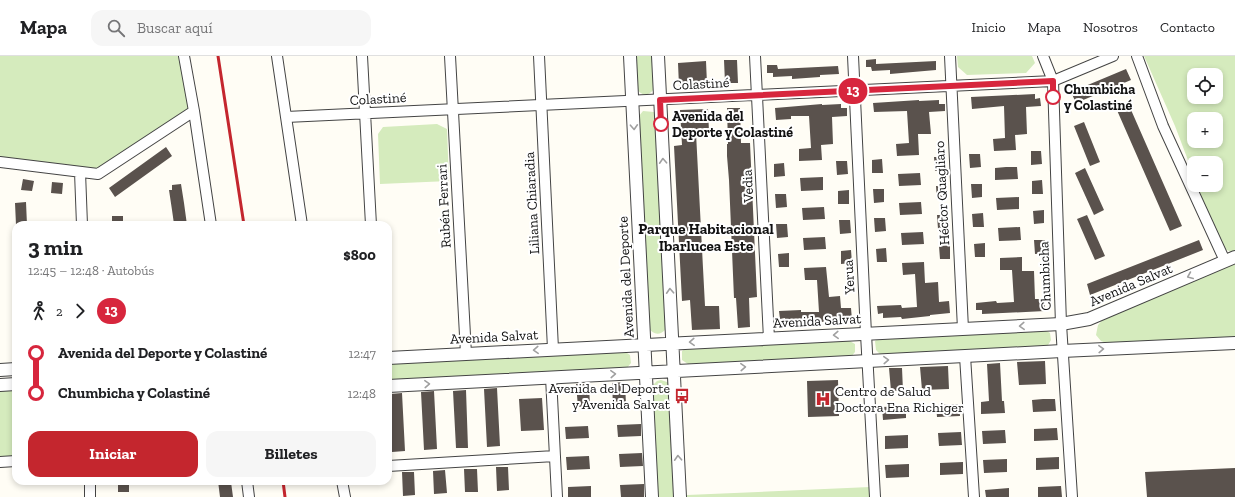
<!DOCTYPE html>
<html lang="es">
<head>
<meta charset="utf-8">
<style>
  :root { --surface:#fff; --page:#f6f6f6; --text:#202124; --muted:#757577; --line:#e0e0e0; --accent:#c4262e }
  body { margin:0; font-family:"Zilla Slab",serif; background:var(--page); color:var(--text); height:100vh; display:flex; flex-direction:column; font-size:15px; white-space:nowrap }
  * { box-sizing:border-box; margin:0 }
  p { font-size:13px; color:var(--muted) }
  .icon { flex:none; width:22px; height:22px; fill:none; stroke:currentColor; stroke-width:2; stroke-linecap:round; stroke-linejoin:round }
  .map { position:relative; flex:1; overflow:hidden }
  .sheet { position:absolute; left:12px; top:165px; width:380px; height:264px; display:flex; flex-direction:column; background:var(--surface); border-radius:12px; box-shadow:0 2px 6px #0003 }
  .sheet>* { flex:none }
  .badge { padding:0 8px; border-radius:13px; font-size:14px; line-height:26px }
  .buttons { position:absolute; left:1187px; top:12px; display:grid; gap:8px }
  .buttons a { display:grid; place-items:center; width:36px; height:36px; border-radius:8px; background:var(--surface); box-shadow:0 2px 6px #0003; font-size:20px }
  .map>.badge { position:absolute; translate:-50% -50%; box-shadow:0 0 0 2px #fff }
  .legs { display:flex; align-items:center; gap:6px; height:44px; padding:0 16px; font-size:13px }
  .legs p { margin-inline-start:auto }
  .headline { display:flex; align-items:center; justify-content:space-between; height:68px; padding:0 16px }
  h1 { font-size:22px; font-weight:800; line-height:30px }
  .button { display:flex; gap:8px; margin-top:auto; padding:8px 16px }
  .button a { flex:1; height:46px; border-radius:12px; background:var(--accent); color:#fff; font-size:16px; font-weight:800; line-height:46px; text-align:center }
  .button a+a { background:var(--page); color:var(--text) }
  ul { padding:0 16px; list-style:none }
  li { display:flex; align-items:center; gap:14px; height:40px; font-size:15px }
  li i { display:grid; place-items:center; width:6px; height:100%; margin:0 5px; background:currentColor }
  li i::after { content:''; width:10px; height:10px; margin:-5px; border:3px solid; border-radius:50%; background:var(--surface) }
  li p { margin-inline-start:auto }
  li:first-child i { background:linear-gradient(#0000 50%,currentColor 0) }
  li:last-child i { background:linear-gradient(currentColor 50%,#0000 0) }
  header { display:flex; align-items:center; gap:24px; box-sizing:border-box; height:56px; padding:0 20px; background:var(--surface); border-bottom:1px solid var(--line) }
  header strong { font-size:19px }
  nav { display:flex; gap:22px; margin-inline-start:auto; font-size:14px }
  .search { width:280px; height:36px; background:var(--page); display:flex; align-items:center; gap:10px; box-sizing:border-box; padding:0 14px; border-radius:12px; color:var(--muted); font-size:15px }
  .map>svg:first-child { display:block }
  .green { fill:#d5ebbd; fill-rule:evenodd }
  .building { fill:#5a524d }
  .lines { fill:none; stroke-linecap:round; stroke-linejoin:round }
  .minor-casing { stroke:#444; stroke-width:12 }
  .tertiary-casing { stroke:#444; stroke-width:14 }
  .minor { stroke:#fff; stroke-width:10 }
  .tertiary { stroke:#fff; stroke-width:12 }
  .rail { stroke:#c4262e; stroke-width:3 }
  .oneway { stroke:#a0a0a0 }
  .line-1-casing { stroke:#fff; stroke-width:9 }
  .line-1 { stroke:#d7263d; stroke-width:6 }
  .stop-1-dot { fill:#fff; stroke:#d7263d; stroke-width:2 }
  .labels { text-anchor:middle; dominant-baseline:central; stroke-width:4; stroke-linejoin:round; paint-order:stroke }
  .street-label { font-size:14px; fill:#111; stroke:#fff }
  .stop-label { font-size:14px; font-weight:bold; fill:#111; stroke:#fff; text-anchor:start }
  .poi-label { font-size:14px; fill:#111; stroke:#fff; text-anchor:end }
  .neighbourhood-label { font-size:15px; font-weight:bold; fill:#111; stroke:#fff }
</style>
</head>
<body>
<header>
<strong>Mapa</strong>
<div class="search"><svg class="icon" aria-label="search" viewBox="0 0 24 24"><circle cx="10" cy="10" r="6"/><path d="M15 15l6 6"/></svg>Buscar aquí</div>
<nav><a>Inicio</a><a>Mapa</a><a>Nosotros</a><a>Contacto</a></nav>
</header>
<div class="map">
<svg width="1235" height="441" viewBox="0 0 1235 441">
  <rect width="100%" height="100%" fill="#fffdf5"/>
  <!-- green -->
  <path class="green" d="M0,0H184L194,55L98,118L0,106Z
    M634,0H654V33C648,41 641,40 636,32Z
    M957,0H1032L1035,7L1026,17L967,19L958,11Z
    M1144,0H1235V196C1228,196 1225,193 1220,188L1197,129H1216V107H1194V120L1175,70ZM1194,19H1216V41H1194ZM1194,63H1216V85H1194Z
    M643,55L654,56L658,60L666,273C660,280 653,279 648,271L637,66L639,60Z
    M437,68L447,73L449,125L380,128L378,78L383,71Z
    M1235,207V282L1109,288L1101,285L1096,279L1098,269L1105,261Z
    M1043,273L1050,277L1051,284L1047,291L881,299L876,294L875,285L882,281Z
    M846,283L855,288V296L850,302L688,308L682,304V295L688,291Z
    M624,295L630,299L631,307L627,312L388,325V306Z
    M661,324L667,326L671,330L677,441H657L651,336L653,329L657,325Z
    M16,334V401L0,402V335Z
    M870,431L871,441H687V439Z"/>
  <!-- building -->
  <path class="building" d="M876,3V8L936,5V14L890,18V14L872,15L871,11H866V4Z
    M724,4H737L738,27H725Z
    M706,5L707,28L679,30L678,7Z
    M767,9H777L778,13L838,10L839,18L820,19V21L792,23V20L773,21V17H767Z
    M1126,13L1131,24L1076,47L1071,36Z
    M1035,38V43L1040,42L1041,50L1026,51L1027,78L1015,79L1016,94L994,95L993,83L1005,82L1004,50L972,53L971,41Z
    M919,44V45L939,44V48H945V55L929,56L931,78H918L919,99L897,100L896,88L909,87L907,55L874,56L873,47Z
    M1128,47L1182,170L1170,175L1116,52Z
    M822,48V49L841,48V52H847V60L832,61L833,88L821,89L822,104L799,105V93L811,92L809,60H791V63L776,64L775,52Z
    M727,52H740L741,87H750L757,241L749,242L750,271L738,272L736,242H734L729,124L727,100V88H728Z
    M708,53L709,76L696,77L703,212L705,250H719L720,273L692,274L690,244L682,245L674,90L682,89L680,54Z
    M1084,66L1100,106L1090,110L1074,70Z
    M166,91L172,100L115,141L109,132Z
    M1031,95H1041L1042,108L1031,109Z
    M969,98H980L981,111L970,112Z
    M934,101H945L946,114L935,115Z
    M882,103L883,117H872V104Z
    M836,105H847L848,118L837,119Z
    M784,107L785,120L774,121V108Z
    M1006,111H1017L1018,123L995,124V112Z
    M1085,112L1104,154L1094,159L1075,117Z
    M920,117L921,129L899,130L898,118Z
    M823,121V134L801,135L800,122Z
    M23,123L34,125L32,135L21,134Z
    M1042,124L1043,138H1032V125Z
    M52,126L63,127L62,138L51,137Z
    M181,128L184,147L187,169H177V167L174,168L172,154L169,134H172V129Z
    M971,128H982V141L972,142Z
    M936,130H946L947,143L937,144Z
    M873,133H884V146L874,147Z
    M849,134V148H838V135Z
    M775,138H786L787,151L776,152Z
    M1019,141V153L997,154L996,142Z
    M26,146L27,169H16L15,147Z
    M921,146L922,158L900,159L899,147Z
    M824,151L825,163L803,164L802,152Z
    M1044,154V167L1034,168L1033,155Z
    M983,157L984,171H973L972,158Z
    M937,159H948L949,172L938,173Z
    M1087,159L1105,200L1095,204L1077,163Z
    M112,160H123V169H112Z
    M874,162H885L886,175L875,176Z
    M839,164H850L851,177L840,178Z
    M776,168H787L788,181L777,182Z
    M1020,171L1021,184L999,185L998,172Z
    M923,176L924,188L902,189L901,177Z
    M825,181L826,193L804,194L803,182Z
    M1034,184H1045L1046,197L1035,198Z
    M1199,184L1203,194L1090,239L1087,228Z
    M985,187V201H975L974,188Z
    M950,189V203H940L939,190Z
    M886,192L887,206H877L876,193Z
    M851,194L852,207L841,208V195Z
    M789,197V211H779L778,198Z
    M1022,201V215H1034L1035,243H1045V255L982,258V254H976V247L996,245L997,247L1014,246L1012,214H1000V202Z
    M924,206L925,227L938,226L939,246L949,245L950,257L930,259V260L902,263L901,261L883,262V257L878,258L877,250L901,249L902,252L917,251L915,218L903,219L902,207Z
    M826,211L829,241L840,240L841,252H851L852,264L804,267V266L785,267V262L780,263L779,255L801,254V256H819L817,224H805L804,212Z
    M1045,305L1046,328L1019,329L1017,306Z
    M1000,307L1002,345H1004L1005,357L981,358V346L989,345L987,308Z
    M948,310L949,333L922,334L920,311Z
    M889,312H902L903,335H891Z
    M838,324L839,360L808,361L807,325Z
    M625,326L626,349L613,350L612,327Z
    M576,328H589L590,351H578Z
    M497,332L500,390L487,391L484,333Z
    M466,334L468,392H456L453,335Z
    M434,335L437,393L424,394L421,336Z
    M402,337L405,395L392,396L390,338Z
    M542,342L544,374L521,375L519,343Z
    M1043,343H1055L1056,355L1033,356L1032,344Z
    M959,348L960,360L937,361L936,349Z
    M906,350V362L883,364L882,351Z
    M641,368V380L618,381L617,369Z
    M588,370L589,382L566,383L565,371Z
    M1057,372L1058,384L1034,385V373Z
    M1005,374L1006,387L983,388L982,375Z
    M961,376L962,389L939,390L938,377Z
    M908,379V392L885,393V380Z
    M642,397L643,410L620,411L619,398Z
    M589,400L590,413L567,414L566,401Z
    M1059,401V413L1036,414V402Z
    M1007,403V416L984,417L983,404Z
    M963,406V418L940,419V407Z
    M909,408V421L886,422L885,409Z
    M496,411H508L509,434L497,435Z
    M1235,412V441H1147L1145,416Z
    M464,413H477L478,436H465Z
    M445,414L447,437L434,438L433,415Z
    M402,416H414L415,439L403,440Z
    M118,425H129V436H118Z
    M218,425L231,426L233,441H220Z
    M644,428V441H621L620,429Z
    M591,430V441H568V431Z
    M1061,430L1062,441H1038V431Z
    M1009,432V441H986L985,434Z"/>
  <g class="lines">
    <defs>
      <path id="minor" d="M184,0L194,55L211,169
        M277,0L302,169
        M362,0L371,169
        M450,0L466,298
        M539,0L553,293
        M755,0L769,283
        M853,0L866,278L875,441
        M950,0L963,273
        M1043,0L1053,25L1061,268L1072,441
        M1137,0L1163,70L1225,205
        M286,61L1053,25L1113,0
        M0,106L98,118L194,55
        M80,116L82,169
        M965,300L974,441
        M551,321L557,441
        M0,406L16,405
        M388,410L555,400
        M90,425V441
        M247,425L249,441
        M342,425L345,441"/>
      <path id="tertiary" d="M630,0L652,441
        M658,0L680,441
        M388,302L1061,268L1089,263L1235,201
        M0,314L16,313
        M0,329L16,328
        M388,330L1062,295L1235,287"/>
    </defs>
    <!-- minor casing -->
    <use href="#minor" class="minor-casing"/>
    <!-- tertiary casing -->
    <use href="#tertiary" class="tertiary-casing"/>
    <!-- minor -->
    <use href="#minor" class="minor"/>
    <!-- tertiary -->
    <use href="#tertiary" class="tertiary"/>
    <!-- rail -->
    <path class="rail" d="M218,0L244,169
      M283,425L285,441"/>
  </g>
  <!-- one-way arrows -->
  <defs><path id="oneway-chevron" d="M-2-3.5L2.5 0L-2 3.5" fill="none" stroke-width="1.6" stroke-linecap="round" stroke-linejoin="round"/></defs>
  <g class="oneway">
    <use href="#oneway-chevron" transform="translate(634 71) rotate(87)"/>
    <use href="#oneway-chevron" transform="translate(663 105) rotate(-93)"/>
    <use href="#oneway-chevron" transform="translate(1190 220) rotate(157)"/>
    <use href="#oneway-chevron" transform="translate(670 235) rotate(-93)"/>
    <use href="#oneway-chevron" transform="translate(1022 270) rotate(177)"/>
    <use href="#oneway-chevron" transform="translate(836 279) rotate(177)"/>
    <use href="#oneway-chevron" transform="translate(692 286) rotate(177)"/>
    <use href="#oneway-chevron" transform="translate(1101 293) rotate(-2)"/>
    <use href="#oneway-chevron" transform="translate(536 294) rotate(177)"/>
    <use href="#oneway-chevron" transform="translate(886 304) rotate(-3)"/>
    <use href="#oneway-chevron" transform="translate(743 311) rotate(-3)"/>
    <use href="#oneway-chevron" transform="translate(613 318) rotate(-3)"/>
    <use href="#oneway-chevron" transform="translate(427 328) rotate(-3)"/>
    <use href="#oneway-chevron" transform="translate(678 402) rotate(-93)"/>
  </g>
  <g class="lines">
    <defs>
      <path id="line-1" d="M661,68L660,44L1053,25V41"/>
    </defs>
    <!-- line-1 casing -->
    <use href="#line-1" class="line-1-casing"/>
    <!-- line-1 -->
    <use href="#line-1" class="line-1"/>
  </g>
  <!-- icons -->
  <defs>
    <symbol id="bus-bare" viewBox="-9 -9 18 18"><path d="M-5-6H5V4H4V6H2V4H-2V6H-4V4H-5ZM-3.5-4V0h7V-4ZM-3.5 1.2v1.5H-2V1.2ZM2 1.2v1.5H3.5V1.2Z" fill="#c4262e" stroke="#fff" stroke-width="2.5" paint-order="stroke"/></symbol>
    <symbol id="hospital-bare" viewBox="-9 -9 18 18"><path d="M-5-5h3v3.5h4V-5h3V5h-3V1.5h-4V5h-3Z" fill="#c4262e" stroke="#fff" stroke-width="2.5" paint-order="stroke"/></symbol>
  </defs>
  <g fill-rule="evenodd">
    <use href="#bus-bare" x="671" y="329" width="22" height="22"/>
    <use href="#hospital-bare" x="812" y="332" width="22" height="22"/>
  </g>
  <!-- markers -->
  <g class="stop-1-dot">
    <circle cx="1053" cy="41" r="7"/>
    <circle cx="661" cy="68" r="7"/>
  </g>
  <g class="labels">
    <!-- street labels -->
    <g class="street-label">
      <text transform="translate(701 28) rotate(-3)">Colastiné</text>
      <text transform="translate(378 43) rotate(-3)">Colastiné</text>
      <text transform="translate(748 130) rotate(-93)">Vedia</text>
      <text transform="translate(942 137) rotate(-93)">Héctor Quagliaro</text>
      <text transform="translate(532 147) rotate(-93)">Liliana Chiaradia</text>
      <text transform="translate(444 150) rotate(-93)">Rubén Ferrari</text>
      <text transform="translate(1045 220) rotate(-92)">Chumbicha</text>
      <text transform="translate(626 221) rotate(-93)">Avenida del Deporte</text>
      <text transform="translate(849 221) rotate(-93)">Yerua</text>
      <text transform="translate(1131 229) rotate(-23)">Avenida Salvat</text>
      <text transform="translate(817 265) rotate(-3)">Avenida Salvat</text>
      <text transform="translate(494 281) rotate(-3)">Avenida Salvat</text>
    </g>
    <!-- stop labels -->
    <g class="stop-label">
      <text x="1064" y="33">Chumbicha<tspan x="1064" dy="16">y Colastiné</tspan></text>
      <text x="672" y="60">Avenida del<tspan x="672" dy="16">Deporte y Colastiné</tspan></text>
    </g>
    <!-- poi labels -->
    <g class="poi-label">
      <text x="670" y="332">Avenida del Deporte<tspan x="670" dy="16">y Avenida Salvat</tspan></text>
      <text x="835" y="335" text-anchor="start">Centro de Salud<tspan x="835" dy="16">Doctora Ena Richiger</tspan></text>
    </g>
    <!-- neighbourhood labels -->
    <g class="neighbourhood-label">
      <text x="706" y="173">Parque Habitacional<tspan x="706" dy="17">Ibarlucea Este</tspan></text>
    </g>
  </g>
</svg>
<div class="buttons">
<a><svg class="icon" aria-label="locate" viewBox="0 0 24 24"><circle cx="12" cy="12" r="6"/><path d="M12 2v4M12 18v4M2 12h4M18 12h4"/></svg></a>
<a>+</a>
<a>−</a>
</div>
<b class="badge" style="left:853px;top:35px;background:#d7263d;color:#fff">13</b>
<section class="sheet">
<div class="headline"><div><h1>3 min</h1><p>12:45 – 12:48 · Autobús</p></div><b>$800</b></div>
<div class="legs"><svg class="icon" aria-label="walk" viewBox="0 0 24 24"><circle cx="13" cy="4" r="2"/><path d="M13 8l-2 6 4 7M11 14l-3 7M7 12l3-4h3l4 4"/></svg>2<svg class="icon" aria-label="forward" viewBox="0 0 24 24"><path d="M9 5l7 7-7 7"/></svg><b class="badge" style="background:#d7263d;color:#fff">13</b></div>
<ul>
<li><i style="color:#d7263d"></i><b>Avenida del Deporte y Colastiné</b><p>12:47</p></li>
<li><i style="color:#d7263d"></i><b>Chumbicha y Colastiné</b><p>12:48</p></li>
</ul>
<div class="button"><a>Iniciar</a><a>Billetes</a></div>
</section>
</div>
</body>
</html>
